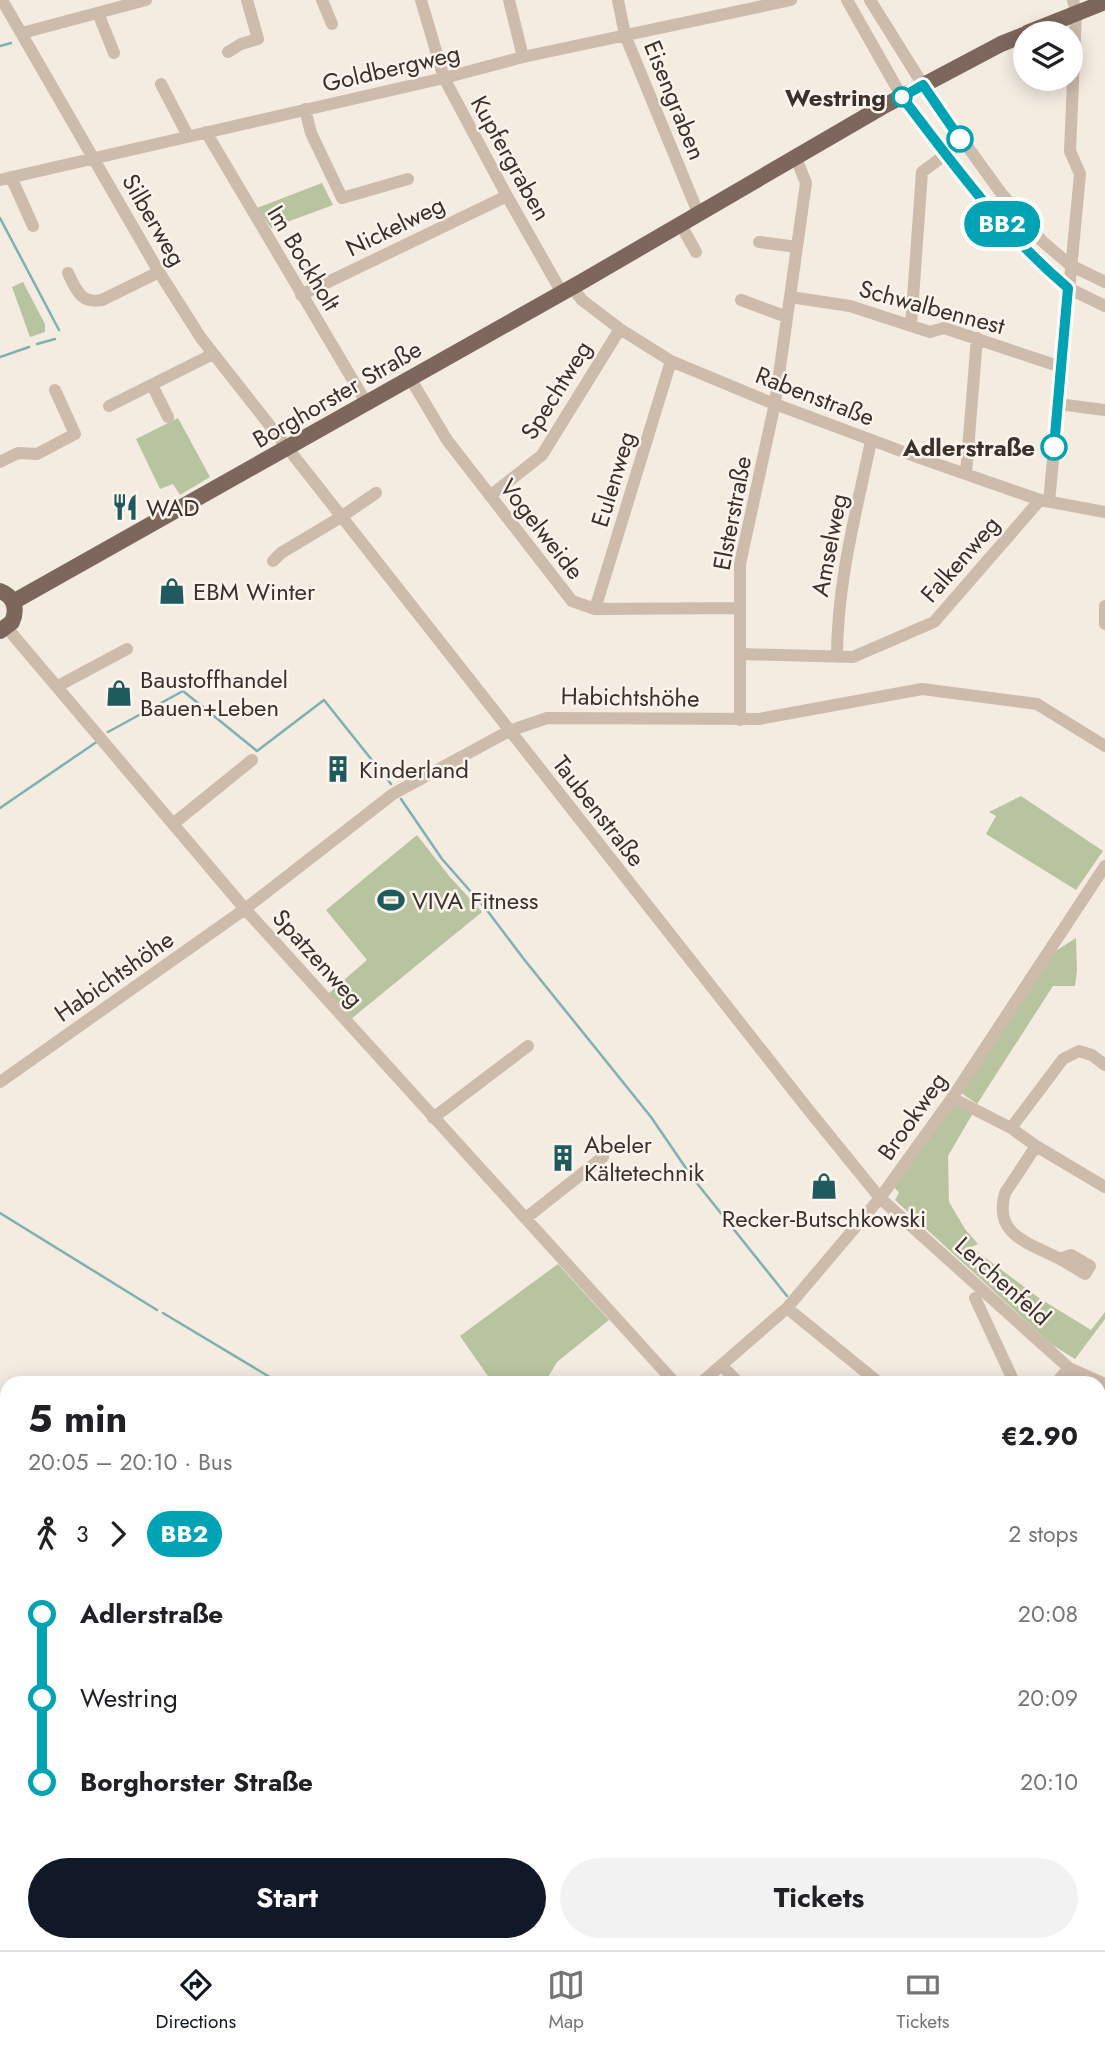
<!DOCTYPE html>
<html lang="en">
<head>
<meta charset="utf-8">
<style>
  :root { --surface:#fff; --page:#f2f2f2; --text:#202124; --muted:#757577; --line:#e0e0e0; --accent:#111827 }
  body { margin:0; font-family:Jost,sans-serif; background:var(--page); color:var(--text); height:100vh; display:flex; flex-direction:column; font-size:26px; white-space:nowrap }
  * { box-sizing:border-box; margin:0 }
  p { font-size:23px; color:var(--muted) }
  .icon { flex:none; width:38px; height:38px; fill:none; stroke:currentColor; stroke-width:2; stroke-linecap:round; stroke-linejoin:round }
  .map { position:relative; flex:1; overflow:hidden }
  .details { position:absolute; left:0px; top:1376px; width:1106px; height:576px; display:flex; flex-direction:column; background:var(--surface); border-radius:21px 21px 0 0; box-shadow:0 4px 18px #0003 }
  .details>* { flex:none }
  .badge { padding:0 14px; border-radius:23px; font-size:24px; line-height:46px }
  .buttons { position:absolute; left:1013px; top:21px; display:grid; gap:14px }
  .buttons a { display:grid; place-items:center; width:70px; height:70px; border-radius:50%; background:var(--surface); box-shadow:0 4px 18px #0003; font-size:35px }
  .map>.badge { position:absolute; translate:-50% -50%; box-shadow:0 0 0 4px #fff }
  .legs { display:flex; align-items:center; gap:10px; height:77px; padding:0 28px; font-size:23px }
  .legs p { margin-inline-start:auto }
  .headline { display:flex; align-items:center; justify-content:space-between; height:119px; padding:0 28px }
  h1 { font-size:38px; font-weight:700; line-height:52px }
  .primary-button { display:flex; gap:14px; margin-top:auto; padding:14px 28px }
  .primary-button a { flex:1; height:80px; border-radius:42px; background:var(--accent); color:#fff; font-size:28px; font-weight:700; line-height:80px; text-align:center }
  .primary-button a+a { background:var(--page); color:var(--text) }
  ul { padding:0 28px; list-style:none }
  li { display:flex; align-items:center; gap:24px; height:84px; font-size:26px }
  li i { display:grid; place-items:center; width:10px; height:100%; margin:0 9px; background:currentColor }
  li i::after { content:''; width:18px; height:18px; margin:-9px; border:5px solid; border-radius:50%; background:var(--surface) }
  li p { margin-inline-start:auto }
  li:first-child i { background:linear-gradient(#0000 50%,currentColor 0) }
  li:last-child i { background:linear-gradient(currentColor 50%,#0000 0) }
  .tab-bar { display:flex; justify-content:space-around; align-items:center; height:98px; border-top:2px solid var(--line); background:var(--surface); font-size:19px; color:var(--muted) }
  .tab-bar a { display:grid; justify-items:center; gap:4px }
  .tab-bar .active { color:var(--accent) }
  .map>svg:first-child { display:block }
  .green { fill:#b8c4a0 }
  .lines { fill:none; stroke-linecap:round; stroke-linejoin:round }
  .stream { stroke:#7fb0b2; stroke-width:2.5 }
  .minor { stroke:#cdbbac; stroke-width:12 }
  .major { stroke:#7d675c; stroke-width:16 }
  .line-1-casing { stroke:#fff; stroke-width:16 }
  .line-1 { stroke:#00a3b4; stroke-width:10 }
  .stop-1-dot { fill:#fff; stroke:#00a3b4; stroke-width:3.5 }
  .labels { text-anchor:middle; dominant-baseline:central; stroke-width:5; stroke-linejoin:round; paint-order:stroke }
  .street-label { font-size:24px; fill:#3b302b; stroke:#fbf5ee }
  .stop-label { font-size:24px; font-weight:bold; fill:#3b302b; stroke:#fbf5ee; text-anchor:end }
  .poi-label { font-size:24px; fill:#3b302b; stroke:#fbf5ee; text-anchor:start }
</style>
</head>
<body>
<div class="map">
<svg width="1105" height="1950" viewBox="0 0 1105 1950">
  <rect width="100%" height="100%" fill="#f4ebe1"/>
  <!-- green -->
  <path class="green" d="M322,183L333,205L271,228L257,208Z
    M23,282L45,324V332L30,337L12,287Z
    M178,418L210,477L180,495L173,484L160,489L136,439Z
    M1021,796L1103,851L1076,890L986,834L996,816L989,812Z
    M417,835L450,877L482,912L351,1019L328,994L367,960L326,910Z
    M1076,938L1077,971L1075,986H1053L977,1104L957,1090L1043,959Z
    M952,1098L973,1113L948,1156L949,1202L965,1229L978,1244L971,1247L1039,1298L1091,1330L1105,1312V1319L1075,1359L1051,1344L895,1200L899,1193L891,1183Z
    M558,1264L609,1320L557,1362L545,1382H492L460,1336Z
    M0,1530L7,1534V1933L0,1936Z
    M7,1943L364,1944L382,1950H0V1946Z
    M647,1944H799L800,1950H653Z"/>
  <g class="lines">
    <!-- stream -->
    <path class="stream" d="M0,46L11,43
      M0,218L59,330
      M37,344L55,339
      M0,357L29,347
      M108,732L183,691L257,751L324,700L391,784
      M401,799L442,859L486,909L523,958L651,1117L692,1177L787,1296
      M0,808L98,741
      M0,1213L157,1310
      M163,1313L278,1382
      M1099,1694L1105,1703
      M0,1873H7
      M339,1944L355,1950
      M796,1944L798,1950"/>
    <!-- minor -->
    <path class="minor" d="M2,0L159,272L201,338L807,1108L880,1198L1069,1368L1105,1384
      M322,0L332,24
      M421,0L444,78L507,196L562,293
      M509,0L523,57
      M618,0L625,35L699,215
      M847,0L902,97L984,204L1034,259L1068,288L1105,306
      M870,0L923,85L1001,193L1042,241L1070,265L1105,282
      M98,13L114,53
      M22,33L146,0
      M228,52L241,44L258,39L247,0
      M161,84L188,136
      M305,109L311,133L342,198L408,179
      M206,132L367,404
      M11,177L33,226
      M0,180L444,78L523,57L791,0
      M681,225L696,252
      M759,242L797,247
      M68,273C76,290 81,304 102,300L159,272
      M572,287L582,300L620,329L671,361L762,399L917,457L1040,500L1105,512
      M301,295L507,196
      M790,297L850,306L930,332L944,328L1061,367
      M741,300L787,317
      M911,326L922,172L953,149
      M410,378L447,440L572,601L595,609L740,608
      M152,385L168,417
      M1058,404L1105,410
      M109,406L213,354
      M0,462L18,453L37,454L75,434L55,390
      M966,474L977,338
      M490,496L542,455L620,329
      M1049,502L1080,174L1070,151L1076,13L1073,0
      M273,561L281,553L341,517L376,493
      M1105,606V624
      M595,609L671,361
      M7,628L245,909L674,1382
      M740,654L853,657L934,622L1040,500
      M837,657C837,583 856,513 871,441
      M58,686L127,649
      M740,720V564L775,403L806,183L796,158
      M173,824L252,760
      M0,1082L245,909L393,794L509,731L547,718L759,719L922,689L1037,704L1105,746
      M952,1098L1011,1128L1036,1146L1105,1187
      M433,1118L528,1046
      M1011,1128L1063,1059L1079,1051L1092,1055L1105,1065
      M1036,1146L1005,1193C994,1232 1023,1241 1052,1255C1063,1260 1074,1267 1085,1274L1090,1266L1071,1255L1060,1259
      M526,1218L603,1157
      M975,1298L1014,1382
      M787,1308L878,1382
      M722,1366L738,1382
      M702,1382L787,1308L880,1198L952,1098L1105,866
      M1057,1382L1069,1368
      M1099,1445H1105
      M0,1466L7,1470
      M1102,1583H1105
      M636,1944L641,1950"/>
    <!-- major -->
    <path class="major" d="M1027,33L1105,2
      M0,591C14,596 18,609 12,622L0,631
      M13,602L583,281L882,107L1001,44L1026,34"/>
  </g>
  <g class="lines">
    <defs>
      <path id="line-1" d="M960,139L923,85L902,97C954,165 1002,232 1068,288L1054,447"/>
    </defs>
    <!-- line-1 casing -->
    <use href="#line-1" class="line-1-casing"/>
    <!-- line-1 -->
    <use href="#line-1" class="line-1"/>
  </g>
  <!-- icons -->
  <defs>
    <symbol id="restaurant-bare" viewBox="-9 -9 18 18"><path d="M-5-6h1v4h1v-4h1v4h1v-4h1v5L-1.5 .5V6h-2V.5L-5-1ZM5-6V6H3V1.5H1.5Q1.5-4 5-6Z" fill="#1f5a5e" stroke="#fbf5ee" stroke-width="2.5" paint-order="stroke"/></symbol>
    <symbol id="shop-bare" viewBox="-9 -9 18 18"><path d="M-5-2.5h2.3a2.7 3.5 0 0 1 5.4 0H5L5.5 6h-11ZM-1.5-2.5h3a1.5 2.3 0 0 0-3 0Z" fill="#1f5a5e" stroke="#fbf5ee" stroke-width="2.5" paint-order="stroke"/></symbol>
    <symbol id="building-bare" viewBox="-9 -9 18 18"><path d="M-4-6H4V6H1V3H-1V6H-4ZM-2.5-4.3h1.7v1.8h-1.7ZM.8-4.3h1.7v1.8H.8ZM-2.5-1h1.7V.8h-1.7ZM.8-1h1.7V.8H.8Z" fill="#1f5a5e" stroke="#fbf5ee" stroke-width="2.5" paint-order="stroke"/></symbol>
    <symbol id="stadium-bare" viewBox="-9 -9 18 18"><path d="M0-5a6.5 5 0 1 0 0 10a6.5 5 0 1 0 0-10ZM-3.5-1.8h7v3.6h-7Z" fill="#1f5a5e" stroke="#fbf5ee" stroke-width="2.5" paint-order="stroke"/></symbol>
  </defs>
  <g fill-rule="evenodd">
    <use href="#restaurant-bare" x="106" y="488" width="38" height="38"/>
    <use href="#shop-bare" x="153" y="572" width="38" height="38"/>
    <use href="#shop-bare" x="100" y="674" width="38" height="38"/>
    <use href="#building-bare" x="319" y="750" width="38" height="38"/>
    <use href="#stadium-bare" x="372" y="881" width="38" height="38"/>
    <use href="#building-bare" x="544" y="1139" width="38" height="38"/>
    <use href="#shop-bare" x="805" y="1167" width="38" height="38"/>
  </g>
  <!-- markers -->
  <g class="stop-1-dot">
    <circle cx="902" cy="97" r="9"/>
    <circle cx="960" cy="139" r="12"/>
    <circle cx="1054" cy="447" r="12"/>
  </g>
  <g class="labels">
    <!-- street labels -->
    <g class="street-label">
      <text transform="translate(391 68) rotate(-13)">Goldbergweg</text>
      <text transform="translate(675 100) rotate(68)">Eisengraben</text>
      <text transform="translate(511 158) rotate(61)">Kupfergraben</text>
      <text transform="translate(154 220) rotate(60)">Silberweg</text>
      <text transform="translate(395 226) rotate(-26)">Nickelweg</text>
      <text transform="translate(304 258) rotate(59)">Im Bockholt</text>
      <text transform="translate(932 307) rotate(15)">Schwalbennest</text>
      <text transform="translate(556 390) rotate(-58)">Spechtweg</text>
      <text transform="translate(337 394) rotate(-30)">Borghorster Straße</text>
      <text transform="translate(815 396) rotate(21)">Rabenstraße</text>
      <text transform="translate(613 479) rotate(-73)">Eulenweg</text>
      <text transform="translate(732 513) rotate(-79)">Elsterstraße</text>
      <text transform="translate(542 529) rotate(52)">Vogelweide</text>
      <text transform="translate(829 545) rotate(-79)">Amselweg</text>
      <text transform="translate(960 559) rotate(-49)">Falkenweg</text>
      <text transform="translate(630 697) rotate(1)">Habichtshöhe</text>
      <text transform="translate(599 811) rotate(52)">Taubenstraße</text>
      <text transform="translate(318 958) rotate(48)">Spatzenweg</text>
      <text transform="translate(114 976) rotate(-35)">Habichtshöhe</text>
      <text transform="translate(912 1116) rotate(-55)">Brookweg</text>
      <text transform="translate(1003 1281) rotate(42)">Lerchenfeld</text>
    </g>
    <!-- stop labels -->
    <g class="stop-label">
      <text x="886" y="97">Westring</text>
      <text x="1035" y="447">Adlerstraße</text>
    </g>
    <!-- poi labels -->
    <g class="poi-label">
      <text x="146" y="507">WAD</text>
      <text x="193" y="591">EBM Winter</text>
      <text x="140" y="679">Baustoffhandel<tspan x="140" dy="28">Bauen+Leben</tspan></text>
      <text x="359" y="769">Kinderland</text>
      <text x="412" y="900">VIVA Fitness</text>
      <text x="584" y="1144">Abeler<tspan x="584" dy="28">Kältetechnik</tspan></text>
      <text x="824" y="1218" text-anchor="middle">Recker-Butschkowski</text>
    </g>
  </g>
</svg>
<div class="buttons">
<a><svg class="icon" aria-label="layers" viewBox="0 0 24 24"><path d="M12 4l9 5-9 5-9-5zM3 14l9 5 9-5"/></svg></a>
</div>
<b class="badge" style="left:1002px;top:224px;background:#00a3b4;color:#fff">BB2</b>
<section class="details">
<div class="headline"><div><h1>5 min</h1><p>20:05 – 20:10 · Bus</p></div><b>€2.90</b></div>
<div class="legs"><svg class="icon" aria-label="walk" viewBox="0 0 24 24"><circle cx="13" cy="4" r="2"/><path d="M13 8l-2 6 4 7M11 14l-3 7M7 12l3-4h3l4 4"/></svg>3<svg class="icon" aria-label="forward" viewBox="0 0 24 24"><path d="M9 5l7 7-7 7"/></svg><b class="badge" style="background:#00a3b4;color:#fff">BB2</b><p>2 stops</p></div>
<ul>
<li><i style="color:#00a3b4"></i><b>Adlerstraße</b><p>20:08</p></li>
<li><i style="color:#00a3b4"></i><span>Westring</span><p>20:09</p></li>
<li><i style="color:#00a3b4"></i><b>Borghorster Straße</b><p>20:10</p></li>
</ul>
<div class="primary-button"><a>Start</a><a>Tickets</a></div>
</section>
</div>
<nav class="tab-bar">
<a class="active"><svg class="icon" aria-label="directions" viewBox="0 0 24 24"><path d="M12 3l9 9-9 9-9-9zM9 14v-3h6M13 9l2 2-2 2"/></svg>Directions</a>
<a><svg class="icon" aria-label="map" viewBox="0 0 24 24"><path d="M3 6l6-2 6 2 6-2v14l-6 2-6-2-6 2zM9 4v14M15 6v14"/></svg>Map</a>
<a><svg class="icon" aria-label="tickets" viewBox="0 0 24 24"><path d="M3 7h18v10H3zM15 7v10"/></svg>Tickets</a>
</nav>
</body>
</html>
